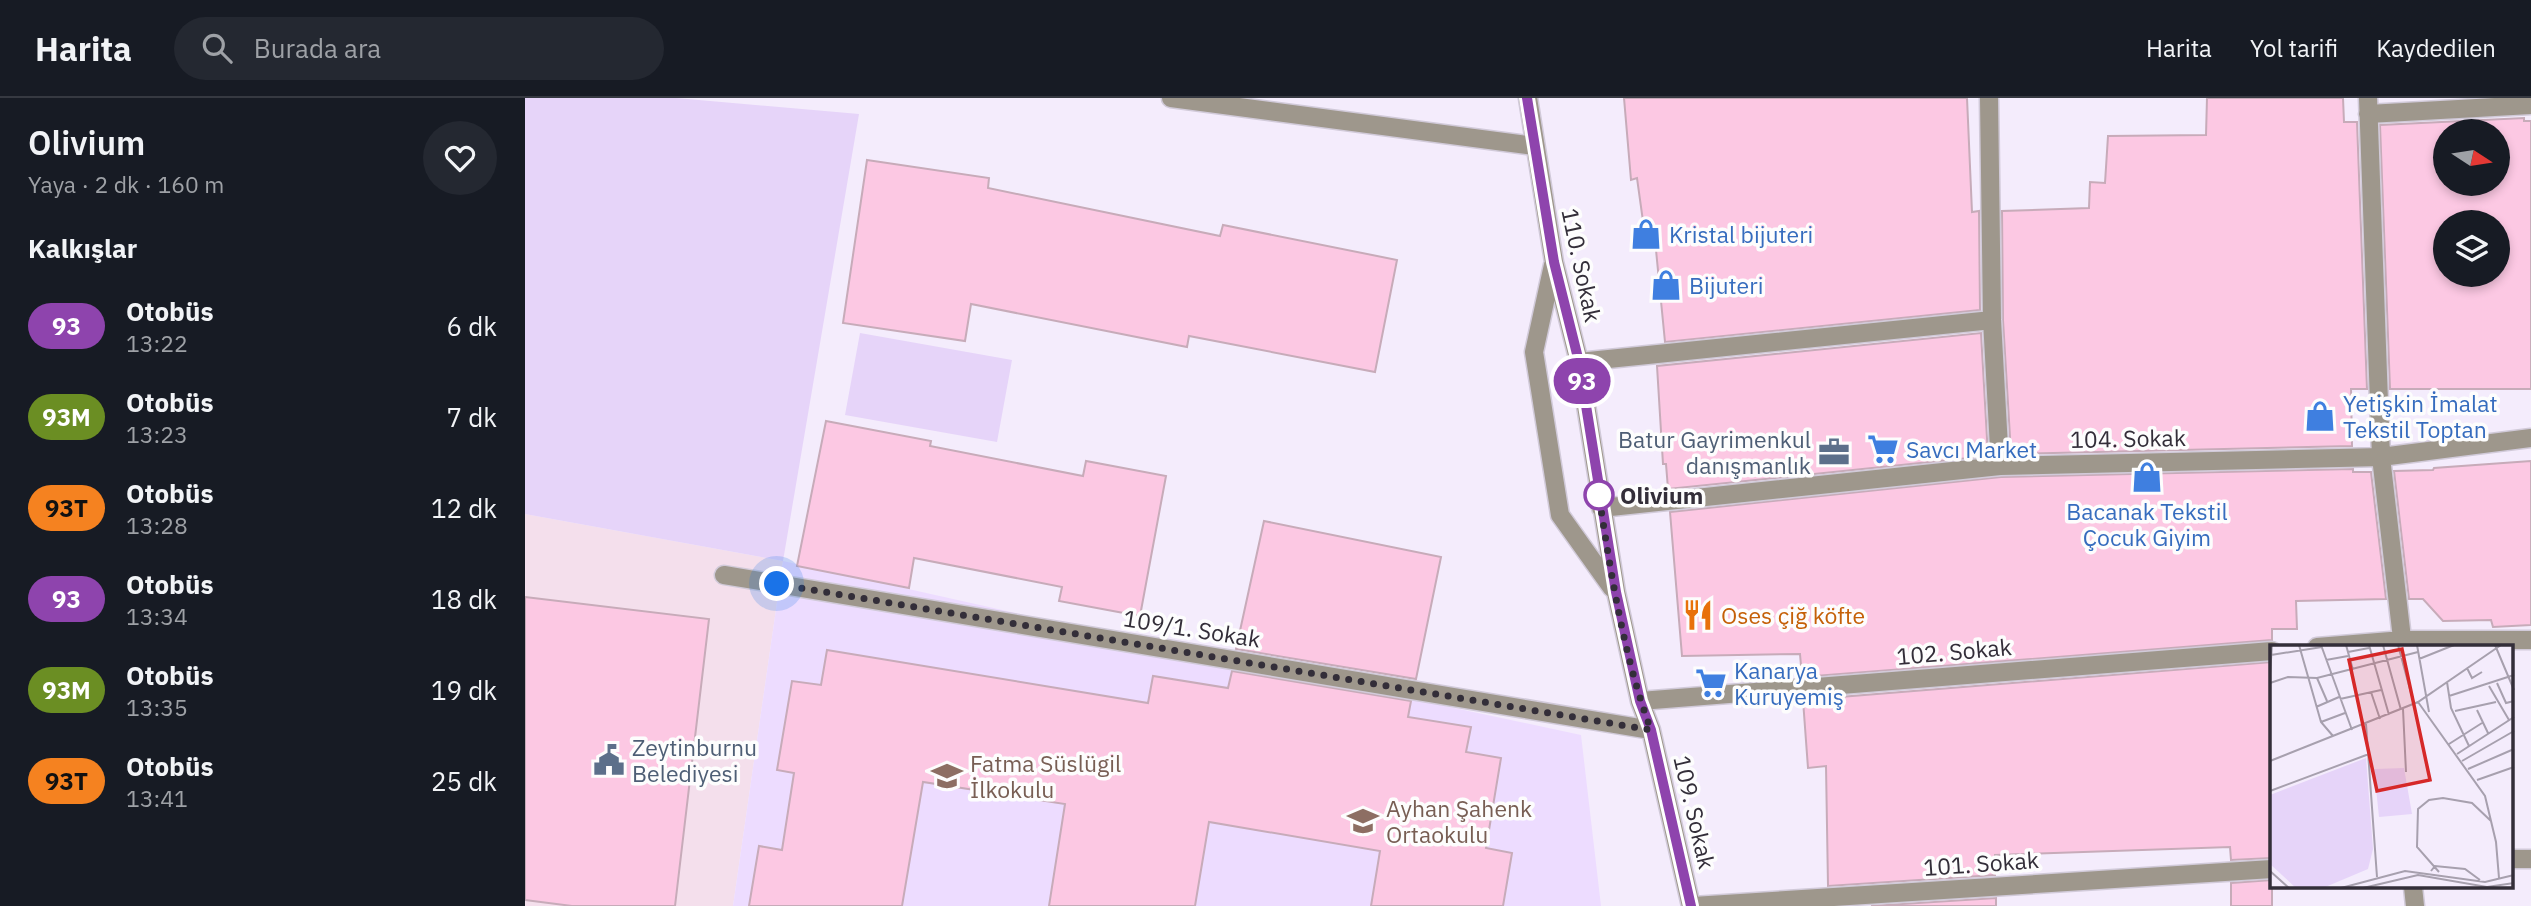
<!DOCTYPE html>
<html lang="tr">
<head>
<meta charset="utf-8">
<style>
  :root { --surface:#171b24; --page:#242831; --text:#f1f3f6; --muted:#9ea1a6; --line:#363941 }
  body { margin:0; font-family:"IBM Plex Sans",sans-serif; background:var(--page); color:var(--text); height:100vh; display:flex; flex-direction:column; font-size:26px; white-space:nowrap }
  * { box-sizing:border-box; margin:0 }
  p { font-size:23px; color:var(--muted) }
  .icon { flex:none; width:38px; height:38px; fill:none; stroke:currentColor; stroke-width:2; stroke-linecap:round; stroke-linejoin:round }
  .map { position:relative; flex:1; overflow:hidden }
  .sheet { display:flex; flex-direction:column; background:var(--surface); width:525px }
  .sheet>* { flex:none }
  .badge { padding:0 14px; border-radius:23px; font-size:24px; line-height:46px }
  .needle { width:46px; rotate:102deg }
  .tools { position:absolute; left:1908px; top:21px; display:grid; gap:14px }
  .tools a { display:grid; place-items:center; width:77px; height:77px; border-radius:50%; background:var(--surface); box-shadow:0 4px 10px #0003; font-size:35px }
  .you { position:absolute; width:35px; height:35px; margin:-18px; border:5px solid #fff; border-radius:50%; background:#1a73e8; box-shadow:0 0 0 10px #1a73e833 }
  .map>.badge { position:absolute; translate:-50% -50%; box-shadow:0 0 0 4px #fff }
  h2 { padding:0 28px; font-size:26px; line-height:63px }
  .round { display:grid; place-items:center; flex:none; width:74px; height:74px; border-radius:37px; background:var(--page) }
  .headline { display:flex; align-items:center; justify-content:space-between; height:119px; padding:0 28px }
  h1 { font-size:33px; font-weight:600; line-height:52px }
  ul { padding:0; list-style:none }
  li { display:flex; align-items:center; gap:21px; height:91px; padding:0 28px }
  li div { flex:1 }
  li b { display:block; font-size:26px }
  li em { font-style:normal }
  li .badge { min-width:77px; font-weight:700; text-align:center }
  header { display:flex; align-items:center; gap:42px; box-sizing:border-box; height:98px; padding:0 35px; background:var(--surface); border-bottom:2px solid var(--line) }
  header strong { font-size:33px }
  nav { display:flex; gap:38px; margin-inline-start:auto; font-size:24px }
  .search { width:490px; height:63px; background:var(--page); display:flex; align-items:center; gap:18px; box-sizing:border-box; padding:0 24px; border-radius:38px; color:var(--muted); font-size:26px }
  main { display:flex; flex:1; min-height:0 }
  .map>svg:first-child { display:block }
  .commercial { fill:#f4dfec }
  .built { fill:#eddcff }
  .green { fill:#e6d4f9 }
  .building { fill:#fcc8e3; stroke:#c7abb9; stroke-width:2; fill-rule:evenodd }
  .lines { fill:none; stroke-linecap:round; stroke-linejoin:round }
  .minor-casing { stroke:#d1cad9; stroke-width:21 }
  .minor { stroke:#9e978c; stroke-width:18 }
  .line-casing { stroke:#fff; stroke-width:16 }
  .line { stroke:#8e44ad; stroke-width:10 }
  .walk { stroke:#332e39; stroke-width:7; stroke-dasharray:0 12.6 }
  .stop-dot { fill:#fff; stroke:#8e44ad; stroke-width:3.5 }
  .labels { text-anchor:middle; dominant-baseline:central; stroke-width:7; stroke-linejoin:round; paint-order:stroke }
  .shop-label { font-size:23px; fill:#366cbe; stroke:#fdfdfd; text-anchor:start }
  .street-label { font-size:23px; fill:#332e39; stroke:#fdfdfd }
  .service-label { font-size:23px; fill:#4e5e75; stroke:#fdfdfd; text-anchor:end }
  .stop-label { font-size:23px; font-weight:bold; fill:#332e39; stroke:#fdfdfd; text-anchor:start }
  .food-label { font-size:23px; fill:#c56008; stroke:#fdfdfd; text-anchor:start }
  .education-label { font-size:23px; fill:#785e54; stroke:#fdfdfd; text-anchor:start }
  .inset-road { fill:none; stroke:#a7a0ae; stroke-width:2 }
  .view { fill:#d62828; fill-opacity:0.15; stroke:#d62828; stroke-width:3.5 }
  .inset-edge { fill:none; stroke:#332e39; stroke-width:3.5 }
</style>
</head>
<body>
<header>
<strong>Harita</strong>
<div class="search"><svg class="icon" aria-label="search" viewBox="0 0 24 24"><circle cx="10" cy="10" r="6"/><path d="M15 15l6 6"/></svg>Burada ara</div>
<nav><a>Harita</a><a>Yol tarifi</a><a>Kaydedilen</a></nav>
</header>
<main>
<section class="sheet">
<div class="headline"><div><h1>Olivium</h1><p>Yaya · 2 dk · 160 m</p></div><a class="round"><svg class="icon" aria-label="heart" viewBox="0 0 24 24"><path d="M12 20l-8-8c-3-5 5-10 8-4 3-6 11-1 8 4z"/></svg></a></div>
<h2>Kalkışlar</h2>
<ul>
<li><span class="badge" style="background:#8e44ad;color:#fff">93</span><div><b>Otobüs</b><p>13:22</p></div><em>6 dk</em></li>
<li><span class="badge" style="background:#6b8e23;color:#fff">93M</span><div><b>Otobüs</b><p>13:23</p></div><em>7 dk</em></li>
<li><span class="badge" style="background:#f58220;color:#111">93T</span><div><b>Otobüs</b><p>13:28</p></div><em>12 dk</em></li>
<li><span class="badge" style="background:#8e44ad;color:#fff">93</span><div><b>Otobüs</b><p>13:34</p></div><em>18 dk</em></li>
<li><span class="badge" style="background:#6b8e23;color:#fff">93M</span><div><b>Otobüs</b><p>13:35</p></div><em>19 dk</em></li>
<li><span class="badge" style="background:#f58220;color:#111">93T</span><div><b>Otobüs</b><p>13:41</p></div><em>25 dk</em></li>
</ul>
</section>
<div class="map">
<svg width="2006" height="808" viewBox="0 0 2006 808">
  <rect width="100%" height="100%" fill="#f4ecfc"/>
  <!-- commercial -->
  <path class="commercial" d="M0,416L258,463L208,808H0Z"/>
  <!-- built -->
  <path class="built" d="M258,463L638,548L1056,637L1076,808H208Z"/>
  <!-- green -->
  <path class="green" d="M0,0H151L334,16L258,463L0,416Z
    M335,235L487,262L472,344L320,317Z"/>
  <!-- building -->
  <path class="building" d="M1099,0H1442L1447,114L1454,113L1455,212L1140,244L1131,152H1122L1112,80L1106,82Z
    M1682,0H1818L1819,24H1832L1842,291H1826L1827,348L1486,356L1478,222L1477,113L1564,110L1565,84L1580,85L1583,38L1681,37Z
    M1999,20V23H2006V291H1865L1855,27ZM1920,33H1972V86H1920ZM1920,124H1972V177H1920Z
    M342,62L464,80L463,90L695,138L698,127L872,162L850,274L664,238L662,249L446,206L440,243L318,225Z
    M1456,235L1463,358L1143,391L1141,366H1138L1132,268Z
    M301,323L406,343L405,348L558,378L561,363L641,378L615,518L534,503L537,489L389,460L384,490L272,468Z
    M2006,363V527L1968,529L1966,522L1918,523L1898,501H1884L1869,373L1908,372L1909,370Z
    M1828,371V374H1846L1861,501L1771,503L1772,531H1747V542L1277,579L1275,556L1157,558L1145,414L1476,379Z
    M739,423L916,459L891,581L711,551Z
    M0,499L184,521L150,808H47L0,802Z
    M302,552L623,605L628,578L703,590L707,573L886,603L883,619L946,629L941,654L976,660L961,750L987,755L978,808H846L855,753L684,724L670,808H524L540,706L398,684L377,808H224L234,748L257,752L269,675L252,672L267,583L296,587Z
    M1747,564V760L1706,762L1705,749L1470,757V777L1303,788L1301,668L1283,670L1278,602Z
    M1747,782V808H1706V785Z
    M1471,800V808H1346Z"/>
  <g class="lines">
    <defs>
      <path id="minor" d="M646,0L1010,48
        M1003,0L1029,164L1054,264L1091,494L1115,603L1126,632L1166,808
        M1464,0L1467,222L1475,368
        M1843,0L1856,359L1878,549
        M1843,16L2006,7
        M1028,167L1009,254L1035,417L1087,490
        M1054,264L1467,222
        M1076,410L1475,368L1856,359L2006,340
        M199,477L1126,632
        M1792,549L1878,542H2006
        M1115,603L1747,553
        M1987,761H2006
        M1888,789L1890,808
        M1168,808L1747,771"/>
    </defs>
    <!-- minor casing -->
    <use href="#minor" class="minor-casing"/>
    <!-- minor -->
    <use href="#minor" class="minor"/>
  </g>
  <g class="lines">
    <defs>
      <path id="line" d="M1002,0L1029,164L1054,264L1091,494L1115,603L1126,632L1166,808"/>
    </defs>
    <!-- line casing -->
    <use href="#line" class="line-casing"/>
    <!-- line -->
    <use href="#line" class="line"/>
    <!-- walk -->
    <path class="walk" d="M252,486L1126,632C1097,554 1085,468 1072,386L1074,397"/>
  </g>
  <!-- icons -->
  <defs>
    <symbol id="shop-bare" viewBox="-9 -9 18 18"><path d="M-5-2.5h2.3a2.7 3.5 0 0 1 5.4 0H5L5.5 6h-11ZM-1.5-2.5h3a1.5 2.3 0 0 0-3 0Z" fill="#3f7fe0" stroke="#fdfdfd" stroke-width="2.5" paint-order="stroke"/></symbol>
    <symbol id="supermarket-bare" viewBox="-9 -9 18 18"><path d="M-6-5.5h2.5l.6 2H6L4.5 2H-2.5L-4.4-4H-6ZM-1.5 3.2a1.3 1.3 0 1 0 .1 0ZM3 3.2a1.3 1.3 0 1 0 .1 0Z" fill="#3f7fe0" stroke="#fdfdfd" stroke-width="2.5" paint-order="stroke"/></symbol>
    <symbol id="office-bare" viewBox="-9 -9 18 18"><path d="M-6-3h4V-5.5h4V-3h4V5H-6ZM-1-4.5V-3h2v-1.5ZM-6 0V1H6V0Z" fill="#5c6f8a" stroke="#fdfdfd" stroke-width="2.5" paint-order="stroke"/></symbol>
    <symbol id="restaurant-bare" viewBox="-9 -9 18 18"><path d="M-5-6h1v4h1v-4h1v4h1v-4h1v5L-1.5 .5V6h-2V.5L-5-1ZM5-6V6H3V1.5H1.5Q1.5-4 5-6Z" fill="#e8710a" stroke="#fdfdfd" stroke-width="2.5" paint-order="stroke"/></symbol>
    <symbol id="civic-bare" viewBox="-9 -9 18 18"><path d="M-.6-6.5H3V-4.5H.6V-3L4-1V1h2V6H-6V1h2V-1L-.6-3ZM-1.2 2.5V6h2.4V2.5Z" fill="#5c6f8a" stroke="#fdfdfd" stroke-width="2.5" paint-order="stroke"/></symbol>
    <symbol id="school-bare" viewBox="-9 -9 18 18"><path d="M0-5L7-2L0 1L-7-2ZM-4 1L0 2.5L4 1V4Q0 6-4 4Z" fill="#8d6e63" stroke="#fdfdfd" stroke-width="2.5" paint-order="stroke"/></symbol>
  </defs>
  <g fill-rule="evenodd">
    <use href="#shop-bare" x="1099" y="114" width="44" height="44"/>
    <use href="#shop-bare" x="1119" y="165" width="44" height="44"/>
    <use href="#shop-bare" x="1773" y="296" width="44" height="44"/>
    <use href="#supermarket-bare" x="1336" y="329" width="44" height="44"/>
    <use href="#office-bare" x="1287" y="332" width="44" height="44"/>
    <use href="#shop-bare" x="1600" y="357" width="44" height="44"/>
    <use href="#restaurant-bare" x="1151" y="495" width="44" height="44"/>
    <use href="#supermarket-bare" x="1164" y="563" width="44" height="44"/>
    <use href="#civic-bare" x="62" y="640" width="44" height="44"/>
    <use href="#school-bare" x="400" y="656" width="44" height="44"/>
    <use href="#school-bare" x="816" y="701" width="44" height="44"/>
  </g>
  <!-- markers -->
  <circle class="stop-dot" cx="1074" cy="397" r="14"/>
  <g class="labels">
    <!-- shop labels -->
    <g class="shop-label">
      <text x="1144" y="136">Kristal bijuteri</text>
      <text x="1164" y="187">Bijuteri</text>
      <text x="1818" y="305">Yetişkin İmalat<tspan x="1818" dy="26">Tekstil Toptan</tspan></text>
      <text x="1381" y="351">Savcı Market</text>
      <text x="1622" y="413" text-anchor="middle">Bacanak Tekstil<tspan x="1622" dy="26">Çocuk Giyim</tspan></text>
      <text x="1209" y="572">Kanarya<tspan x="1209" dy="26">Kuruyemiş</tspan></text>
    </g>
    <!-- street labels -->
    <g class="street-label">
      <text transform="translate(1057 167) rotate(78)">110. Sokak</text>
      <text transform="translate(1603 340) rotate(-1)">104. Sokak</text>
      <text transform="translate(667 530) rotate(9)">109/1. Sokak</text>
      <text transform="translate(1429 553) rotate(-5)">102. Sokak</text>
      <text transform="translate(1170 714) rotate(77)">109. Sokak</text>
      <text transform="translate(1456 765) rotate(-4)">101. Sokak</text>
    </g>
    <!-- service labels -->
    <g class="service-label">
      <text x="1286" y="341">Batur Gayrimenkul<tspan x="1286" dy="26">danışmanlık</tspan></text>
      <text x="107" y="649" text-anchor="start">Zeytinburnu<tspan x="107" dy="26">Belediyesi</tspan></text>
    </g>
    <!-- stop labels -->
    <g class="stop-label">
      <text x="1095" y="397">Olivium</text>
    </g>
    <!-- food labels -->
    <g class="food-label">
      <text x="1196" y="517">Oses çiğ köfte</text>
    </g>
    <!-- education labels -->
    <g class="education-label">
      <text x="445" y="665">Fatma Süslügil<tspan x="445" dy="26">İlkokulu</tspan></text>
      <text x="861" y="710">Ayhan Şahenk<tspan x="861" dy="26">Ortaokulu</tspan></text>
    </g>
  </g>
  <!-- overview -->
  <g transform="translate(1745 547)">
    <rect width="243" height="243" fill="#f4ecfc"/>
    <path d="M96,113L103,204L98,224L53,243H26L0,219V150ZM134,123L142,169L109,172L104,124Z" fill="#e6d4f9"/>
    <path class="inset-road" d="M29,0L51,77L63,91M51,0L82,85M76,0L83,25M99,0L119,70M113,0L131,65M128,0L144,59M147,0L159,67M225,0L244,45M78,7L99,3M1,10L52,2M149,14L184,0M56,15L78,11M197,23L202,33L212,27M0,29L2,0M47,33L57,56M177,37L181,63L199,101M0,38L18,32L47,33L148,7M227,38L236,58L244,56M219,41L239,75M101,47L110,74M179,51L244,30M70,54L111,45M148,57L215,151L226,197L229,233M46,62L69,52M133,64L136,127M207,65L218,88M185,66L226,57M51,77L75,68M96,79L107,232M179,99L212,78M187,109L244,72M0,116L148,57L231,0M192,116L244,86M198,124L244,104M207,135L244,122M0,146L99,109M0,226L19,243M161,226L165,221L195,224L210,235M169,227L147,202L148,164L159,155L173,153L202,158L221,176M71,243L135,226L215,237L244,230M93,243L148,230L217,242L244,238"/>
    <path class="view" d="M132,4L160,135L107,146L79,15Z"/>
    <rect width="243" height="243" class="inset-edge"/>
  </g>
</svg>
<div class="tools">
<a><svg class="needle" viewBox="-14 -14 28 28"><path d="M0-13l5 13h-10z" fill="#e53935"/><path d="M0 13l5-13h-10z" fill="#9ea1a6"/></svg></a>
<a><svg class="icon" aria-label="layers" viewBox="0 0 24 24"><path d="M12 4l9 5-9 5-9-5zM3 14l9 5 9-5"/></svg></a>
</div>
<div class="you" style="left:252px;top:486px"></div>
<b class="badge" style="left:1057px;top:283px;background:#8e44ad;color:#fff">93</b>
</div>
</main>
</body>
</html>
